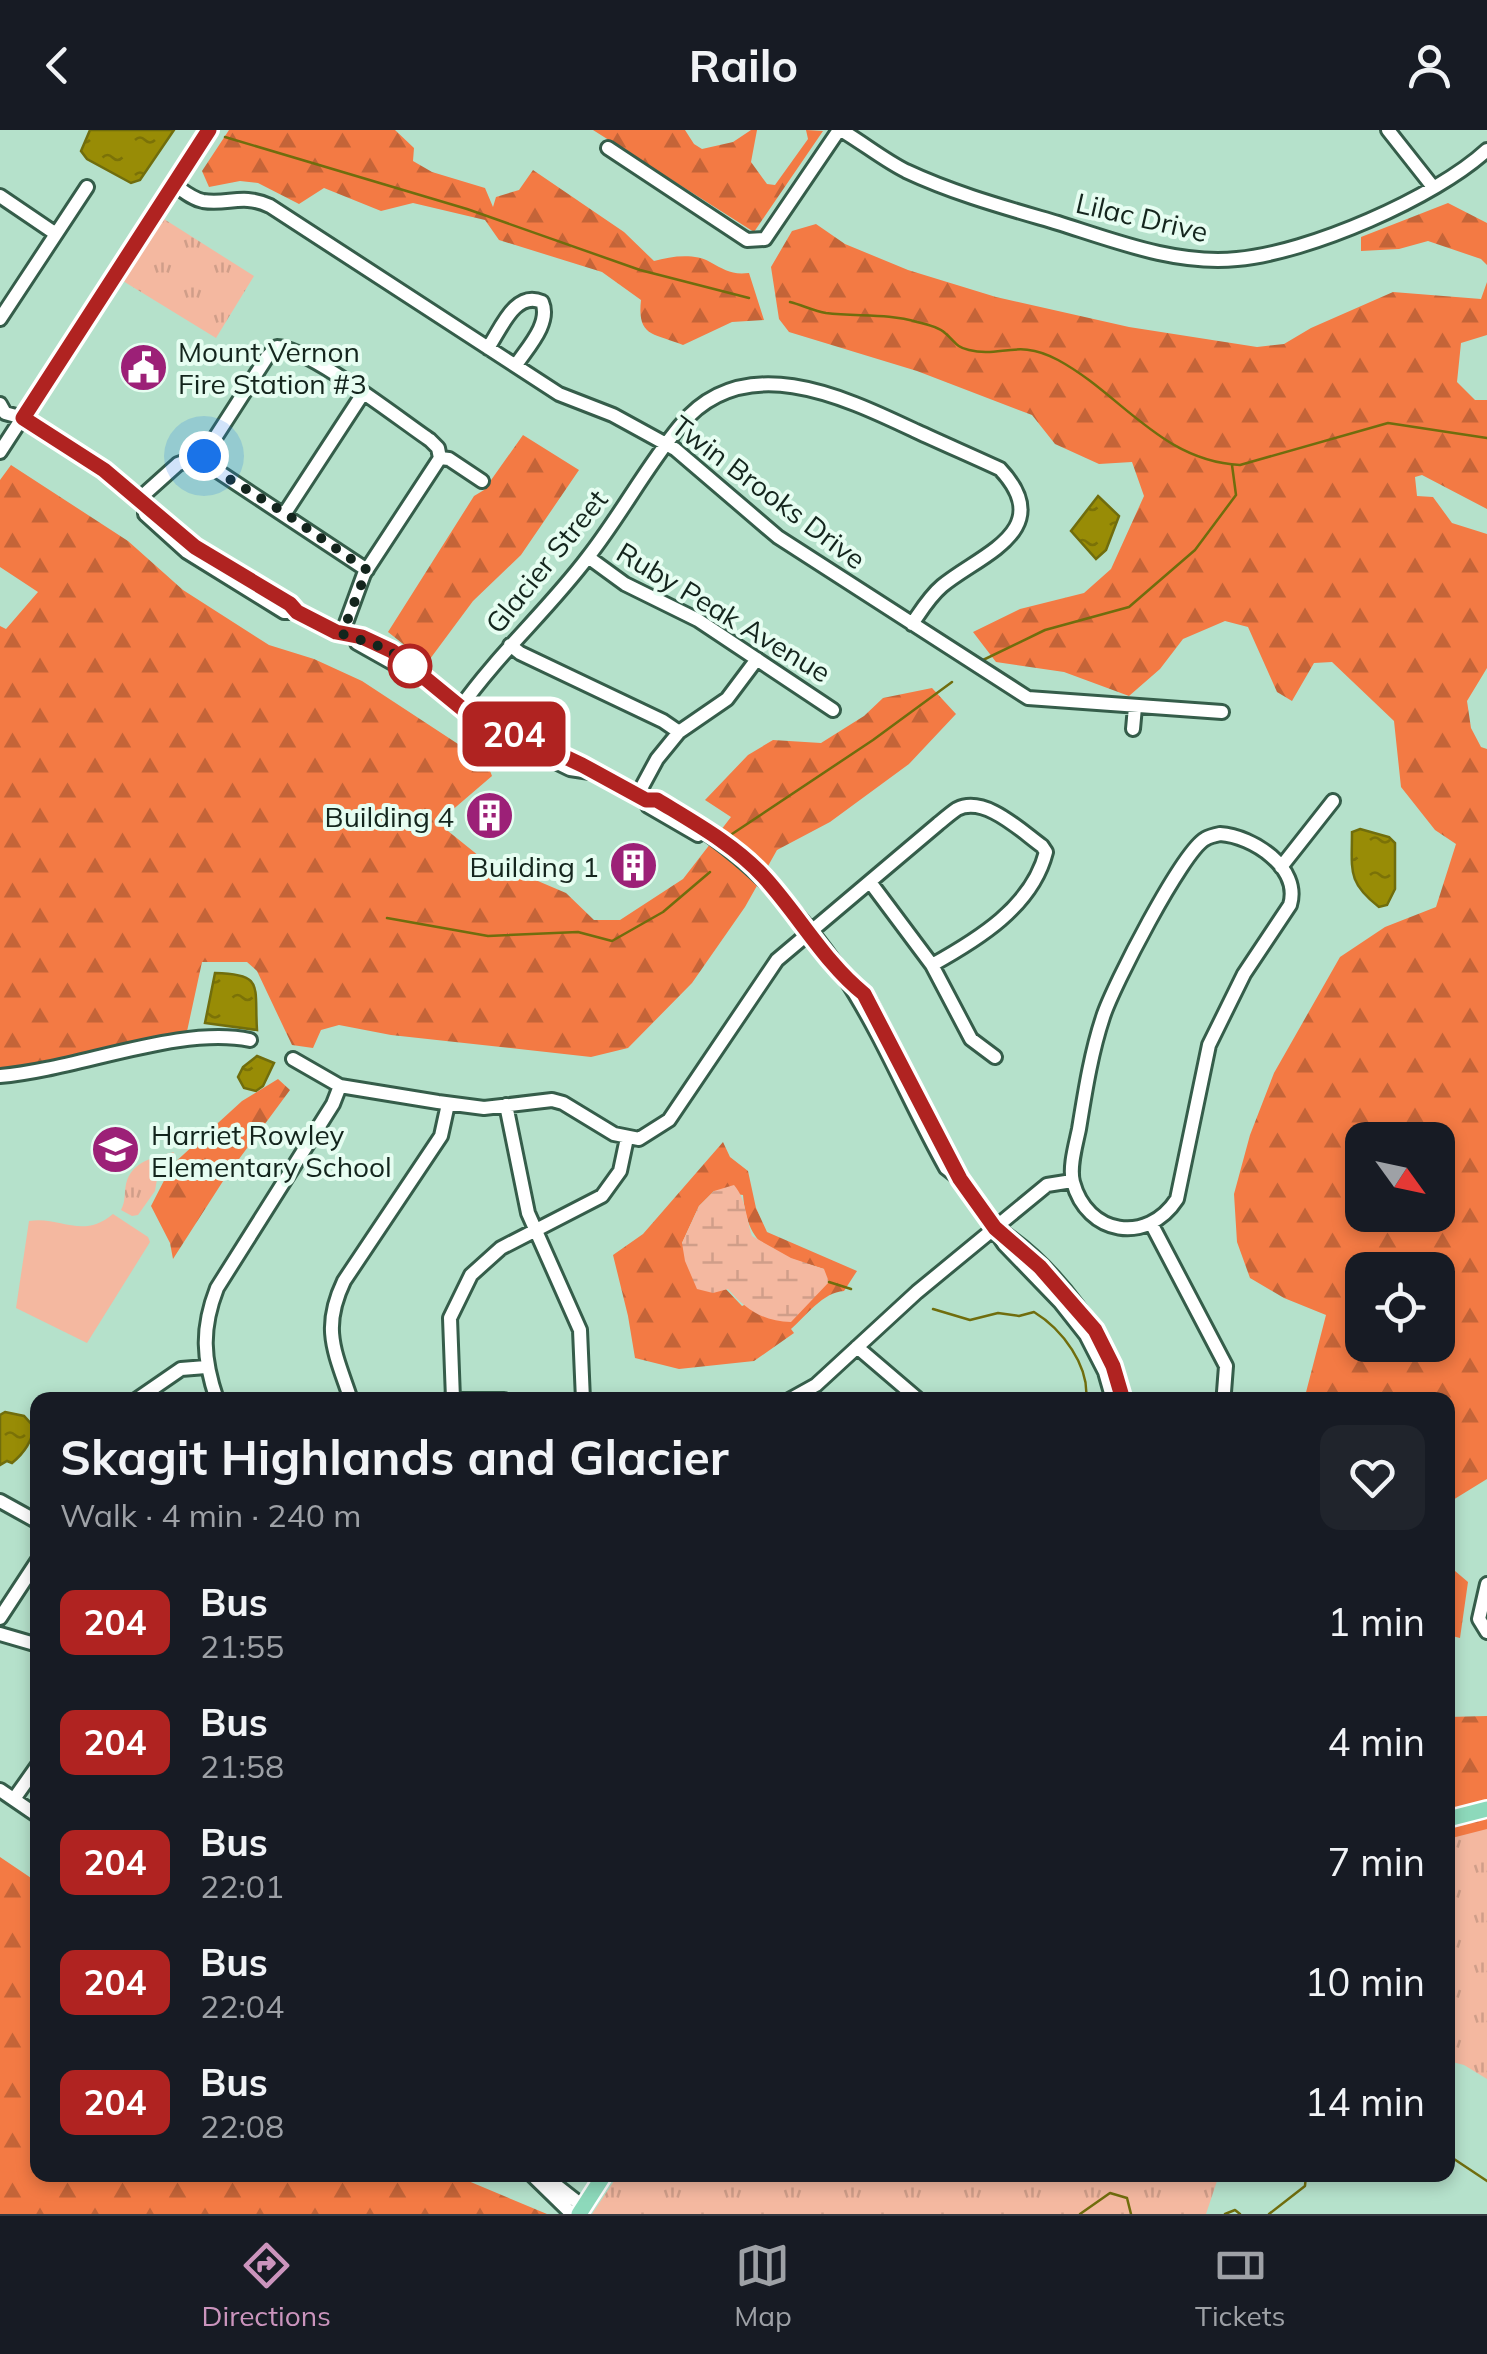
<!DOCTYPE html>
<html lang="en">
<head>
<meta charset="utf-8">
<style>
  :root { --surface:#171b24; --page:#20242c; --text:#f1f3f6; --muted:#9ea1a6; --line:#363941; --accent:#cb94bd }
  body { margin:0; font-family:Mulish,sans-serif; background:var(--page); color:var(--text); height:100vh; display:flex; flex-direction:column; font-size:38px; white-space:nowrap }
  * { box-sizing:border-box; margin:0 }
  p { font-size:32px; color:var(--muted) }
  .icon { flex:none; width:55px; height:55px; fill:none; stroke:currentColor; stroke-width:2; stroke-linecap:round; stroke-linejoin:round }
  .map { position:relative; flex:1; overflow:hidden }
  .details { position:absolute; left:30px; top:1262px; width:1425px; height:790px; display:flex; flex-direction:column; background:var(--surface); border-radius:20px; box-shadow:0 5px 15px #0003 }
  .details>* { flex:none }
  .badge { padding:0 20px; border-radius:15px; font-size:35px; line-height:65px }
  .needle { width:65px; rotate:123deg }
  .buttons { position:absolute; left:1345px; top:992px; display:grid; gap:20px }
  .buttons a { display:grid; place-items:center; width:110px; height:110px; border-radius:20px; background:var(--surface); box-shadow:0 5px 15px #0003; font-size:50px }
  .you { position:absolute; width:50px; height:50px; margin:-25px; border:8px solid #fff; border-radius:50%; background:#1a73e8; box-shadow:0 0 0 15px #1a73e833 }
  .map>.badge { position:absolute; translate:-50% -50%; box-shadow:0 0 0 5px #fff }
  .round { display:grid; place-items:center; flex:none; width:105px; height:105px; border-radius:20px; background:var(--page) }
  .overview { display:flex; align-items:center; justify-content:space-between; height:170px; padding:0 30px }
  h1 { font-size:48px; font-weight:700; line-height:75px }
  ul { padding:0; list-style:none }
  li { display:flex; align-items:center; gap:30px; height:120px; padding:0 30px }
  li div { flex:1 }
  li b { display:block; font-size:38px }
  li em { font-style:normal }
  li .badge { min-width:110px; font-weight:700; text-align:center }
  header { display:flex; justify-content:space-between; align-items:center; height:130px; padding:0 30px; background:var(--surface); font-size:45px; font-weight:700 }
  .menu { display:flex; justify-content:space-around; align-items:center; height:140px; border-top:2px solid var(--line); background:var(--surface); font-size:28px; color:var(--muted) }
  .menu a { display:grid; justify-items:center; gap:5px }
  .menu .active { color:var(--accent) }
  .map>svg:first-child { display:block }
  .grass { fill:#f4b8a0 }
  .forest { fill:url(#forest-firs); fill-rule:evenodd }
  .wetland { fill:url(#wetland-marsh) }
  .park { fill:url(#park-tufts) }
  .water { fill:url(#water-ripples); stroke:#706d0d; stroke-width:2.5 }
  .lines { fill:none; stroke-linecap:round; stroke-linejoin:round }
  .stream { stroke:#706d0d; stroke-width:2.5 }
  .minor-casing { stroke:#355d4a; stroke-width:18 }
  .major-casing { stroke:#fff; stroke-width:20 }
  .minor { stroke:#fff; stroke-width:12 }
  .major { stroke:#8dd9bb; stroke-width:15 }
  .line-casing { stroke:#fff; stroke-width:22 }
  .line { stroke:#b02321; stroke-width:15 }
  .walk { stroke:#14251d; stroke-width:10; stroke-dasharray:0 18 }
  .stop-dot { fill:#fff; stroke:#b02321; stroke-width:5 }
  .labels { text-anchor:middle; dominant-baseline:central; stroke-width:8; stroke-linejoin:round; paint-order:stroke }
  .street-label { font-size:28px; fill:#14251d; stroke:#e6fdf1 }
  .poi-label { font-size:28px; fill:#14251d; stroke:#e6fdf1; text-anchor:start }
</style>
</head>
<body>
<header><svg class="icon" aria-label="back" viewBox="0 0 24 24"><path d="M15 5l-7 7 7 7"/></svg>Railo<svg class="icon" aria-label="person" viewBox="0 0 24 24"><circle cx="12" cy="8" r="4"/><path d="M4 21q1-7 8-7t8 7"/></svg></header>
<div class="map">
<svg width="1487" height="2084" viewBox="0 0 1487 2084">
  <defs>
    <pattern id="forest-firs" width="22" height="20" patternUnits="userSpaceOnUse" patternTransform="scale(2.5)"><rect width="22" height="20" fill="#f37a44"/><path d="M5 1l3.5 6h-7zM16 11l3.5 6h-7z" fill="#c46438"/></pattern>
    <pattern id="wetland-marsh" width="20" height="14" patternUnits="userSpaceOnUse" patternTransform="scale(2.5)"><rect width="20" height="14" fill="#f4b8a0"/><path d="M1 5h8M5 5V1M11 12h8M15 12V8" fill="none" stroke="#d09e89"/></pattern>
    <pattern id="park-tufts" width="24" height="20" patternUnits="userSpaceOnUse" patternTransform="scale(2.5)"><rect width="24" height="20" fill="#f4b8a0"/><path d="M3 7l-1-3M5 7V3M7 7l1-3M15 17l-1-3M17 17v-4M19 17l1-3" fill="none" stroke="#d09e89"/></pattern>
    <pattern id="water-ripples" width="26" height="14" patternUnits="userSpaceOnUse" patternTransform="scale(2.5)"><rect width="26" height="14" fill="#988c06"/><path d="M2 4q2-2 4 0t4 0M15 11q2-2 4 0t4 0" fill="none" stroke="#7b7207"/></pattern>
  </defs>
  <rect width="100%" height="100%" fill="#b5e1cb"/>
  <!-- grass -->
  <path class="grass" d="M113,1084L148,1107L150,1112L87,1213L16,1178L29,1091C61,1086 82,1110 113,1084Z"/>
  <!-- forest -->
  <path class="forest" d="M229,0H395L414,18L413,31L432,42L485,58L493,77L496,67L519,60L533,40L624,102L654,131C671,126 695,123 710,132C725,140 731,145 749,143L764,190L732,192L683,215C653,203 637,207 641,170L602,142L499,110L485,90L413,73L381,81L324,58L299,74L258,53L240,51L209,57L202,41Z
    M593,0H685L694,14L702,19L733,12L751,0H757L751,32L767,54L775,55L808,9L806,0L823,1L754,102Z
    M1448,73L1487,93V135L1481,129L1428,111L1399,119L1361,121V107Z
    M816,94L845,114L908,140L996,167L1129,197L1257,217L1284,214L1311,198L1393,162L1481,169L1487,152V205L1461,213L1457,252L1475,270H1487V379L1422,345L1415,347L1417,366L1433,367L1452,393L1487,404V538L1467,571L1471,598L1481,617L1487,619V1349L1448,1373V1270H1304L1326,1185L1284,1168L1250,1148L1237,1112L1234,1064L1250,1005L1274,943L1340,827L1385,797L1436,777L1456,714L1435,700L1401,657L1394,591L1332,532L1314,533L1292,571L1277,562L1248,497L1225,491L1183,509L1160,539L1129,566L1064,542L996,532L973,502L1020,479L1084,463L1111,439L1144,366L1132,332L1099,334L1055,314L1032,285L917,241L789,202L779,189L771,137L792,101ZM1362,1010H1438V1085H1362ZM1362,1140H1438V1215H1362Z
    M523,305L579,340L521,425L473,471L427,533L388,502L474,366L484,360Z
    M11,335L128,411L183,460L269,515L314,529L362,551L487,633L492,646L450,682L448,701L479,726L566,763L594,790H620L683,749L731,687L705,670L748,625L773,610L821,613L864,586L883,568L932,558L956,584L909,634L830,692L777,720L745,777L692,853L628,918L591,927L391,905L339,895L321,900L313,918L292,915L257,841L247,832H202L186,906L36,938L0,940V496L6,499L38,462L0,437V350Z
    M278,949L290,960L225,1048L173,1129L170,1113L151,1076L172,1035L242,971Z
    M723,1012L730,1027L748,1041L756,1078L767,1102L857,1141L844,1161C823,1162 806,1186 791,1199L794,1203L754,1231L679,1239L635,1228L628,1186L613,1125L643,1104ZM714,1061L743,1065C748,1122 776,1124 824,1139L742,1176L682,1113L699,1076Z
    M1448,1435L1468,1452L1460,1508L1448,1505Z
    M1487,1586V1752L1448,1764V1587Z
    M0,1727L37,1752L38,2045H454L547,2084H0Z"/>
  <!-- wetland -->
  <path class="wetland" d="M734,1055C746,1069 746,1088 752,1106L791,1128L824,1139L829,1152L791,1192C764,1192 745,1179 728,1159L713,1163L697,1159L685,1131L682,1113L699,1076L714,1061Z"/>
  <!-- park -->
  <path class="park" d="M164,89L254,146L216,208L123,151Z
    M174,1022L171,1035L157,1049L155,1061L138,1085L132,1086L121,1080C126,1070 124,1064 126,1054C132,1030 154,1028 174,1022Z
    M1487,1699V1949L1464,1935L1448,1931V1709Z
    M618,2045H1219L1206,2084H592Z"/>
  <!-- water -->
  <path class="water" d="M90,0H174L140,50L131,53L87,29L81,21Z
    M1098,366L1119,386L1106,420L1096,429L1071,401Z
    M1360,699L1389,707L1395,713V759L1387,775L1379,777C1347,752 1352,741 1352,702Z
    M215,843C265,844 254,856 257,900L205,893Z
    M257,926L274,933L263,956L256,961L244,958L238,947L243,937Z
    M5,1282L24,1286L34,1297C32,1311 23,1324 12,1333L7,1331L0,1335V1285Z"/>
  <g class="lines">
    <!-- stream -->
    <path class="stream" d="M225,7L467,79L640,140L749,168
      M790,172C802,175 814,181 826,183C857,187 887,183 917,192C926,194 939,197 945,203C955,211 955,217 969,220C1001,228 1018,208 1058,230C1121,264 1161,331 1240,335L1388,293L1487,308
      M983,530L1045,500L1129,477L1195,420L1236,365L1232,335
      M732,704L873,610L952,552
      M387,788L488,806L578,802L612,811L663,782L710,742
      M829,1152L851,1159
      M933,1179L970,1190L998,1183L1019,1186L1034,1182C1062,1199 1090,1236 1086,1270
      M1448,2025L1487,2051
      M1080,2084L1110,2063L1127,2068L1131,2084
      M1225,2084L1235,2080L1240,2084
      M1269,2084L1305,2056L1306,2045"/>
    <defs>
      <path id="minor" d="M841,0C863,13 884,30 906,41C955,64 1007,78 1058,93C1115,111 1176,135 1237,129C1308,123 1435,68 1487,20
        M1388,0L1433,57
        M608,18L747,110L765,109L839,0
        M173,54C182,60 192,69 203,71C229,75 242,63 270,76L559,264L613,285L675,319L778,407L1028,568L1222,582
        M0,66L56,104
        M0,189L87,57
        M488,218C501,199 515,160 542,172C551,193 528,217 516,235
        M0,274L5,283L23,288L104,340L195,417L290,474C312,499 347,500 376,513C408,527 439,563 470,585L475,593L570,639L590,642
        M0,322L209,0
        M204,325L219,342L367,440
        M440,328L449,329L482,351
        M139,369L178,334L204,325L267,227L277,217C309,218 399,289 430,310L438,318L440,328L364,444L342,504
        M145,376V384L187,422L284,482H297
        M285,383L362,265
        M588,427L625,454L698,490L833,580
        M357,513L405,540
        M510,515L520,523L663,591L679,602
        M460,578C498,524 548,480 588,427C621,385 646,337 680,296C743,218 844,267 916,301C944,314 972,326 1000,339C1058,401 979,425 942,456C929,467 921,481 912,494
        M1133,599L1135,577
        M584,636L646,671L648,676L698,705
        M637,666L657,629L679,602L727,569L757,529
        M646,671H657C735,716 795,772 845,848C884,908 911,976 946,1038L960,1049
        M1220,704C1253,706 1301,738 1290,775L1244,844L1209,915L1177,1069C1147,1115 1087,1105 1073,1052C1069,1037 1076,1014 1079,999C1085,962 1091,923 1103,887C1113,856 1182,722 1205,709C1210,706 1215,705 1220,704Z
        M1281,737L1333,671
        M870,752L932,835L971,909L995,927
        M851,853L870,872L960,1049L1004,1114L1060,1172L1086,1205L1105,1242L1113,1270
        M293,929L340,956L438,972L484,978L552,970L563,973L614,1004L639,1009L669,990L777,830L938,694C944,689 951,683 957,679C985,665 1021,701 1042,716L1046,722C1032,777 977,810 932,835
        M0,946C76,940 180,895 250,910
        M506,975L528,1083L580,1200L583,1270
        M1152,1095L1226,1236L1224,1262
        M1002,1102C1054,1137 1110,1208 1123,1270
        M857,1217L919,1270
        M453,1269L450,1188L471,1145L501,1118L602,1066L620,1041L627,1008
        M136,1270L181,1239L206,1237
        M217,1270C203,1229 201,1199 217,1158L333,974L340,956
        M351,1270C335,1222 321,1199 344,1151L441,1006L448,974
        M447,1270H504
        M789,1270L816,1255L917,1162L1047,1055L1072,1051
        M0,1371L38,1392
        M1487,1454L1479,1489L1487,1502
        M0,1488L38,1430
        M0,1504L38,1515
        M0,1660L38,1686
        M14,1669L38,1635
        M532,2045L572,2084
        M543,2045L584,2077"/>
      <path id="major" d="M1448,1689L1487,1679
        M579,2084L604,2045"/>
    </defs>
    <!-- minor casing -->
    <use href="#minor" class="minor-casing"/>
    <!-- major casing -->
    <use href="#major" class="major-casing"/>
    <!-- minor -->
    <use href="#minor" class="minor"/>
    <!-- major -->
    <use href="#major" class="major"/>
  </g>
  <g class="lines">
    <defs>
      <path id="line" d="M209,0L23,288L104,340L195,417L290,474L297,482L336,502L362,507L392,521L470,585L479,586L582,635L646,670H657C693,692 735,715 764,747C798,784 825,833 864,864L960,1049L995,1098L1040,1137L1095,1200L1113,1236L1123,1270"/>
    </defs>
    <!-- line casing -->
    <use href="#line" class="line-casing"/>
    <!-- line -->
    <use href="#line" class="line"/>
    <!-- walk -->
    <path class="walk" d="M204,326L218,342L285,383L367,440L342,504C368,513 389,516 410,536"/>
  </g>
  <!-- icons -->
  <defs>
    <symbol id="civic-disc" viewBox="-11 -11 22 22"><circle r="9.5" fill="#9c2077" stroke="#e6fdf1"/><path d="M-.6-6.5H3V-4.5H.6V-3L4-1V1h2V6H-6V1h2V-1L-.6-3ZM-1.2 2.5V6h2.4V2.5Z" fill="#fff"/></symbol>
    <symbol id="building-disc" viewBox="-11 -11 22 22"><circle r="9.5" fill="#9c2077" stroke="#e6fdf1"/><path d="M-4-6H4V6H1V3H-1V6H-4ZM-2.5-4.3h1.7v1.8h-1.7ZM.8-4.3h1.7v1.8H.8ZM-2.5-1h1.7V.8h-1.7ZM.8-1h1.7V.8H.8Z" fill="#fff"/></symbol>
    <symbol id="school-disc" viewBox="-11 -11 22 22"><circle r="9.5" fill="#9c2077" stroke="#e6fdf1"/><path d="M0-5L7-2L0 1L-7-2ZM-4 1L0 2.5L4 1V4Q0 6-4 4Z" fill="#fff"/></symbol>
  </defs>
  <g fill-rule="evenodd">
    <use href="#civic-disc" x="116" y="210" width="55" height="55"/>
    <use href="#building-disc" x="462" y="658" width="55" height="55"/>
    <use href="#building-disc" x="606" y="708" width="55" height="55"/>
    <use href="#school-disc" x="88" y="992" width="55" height="55"/>
  </g>
  <!-- markers -->
  <circle class="stop-dot" cx="410" cy="536" r="20"/>
  <g class="labels">
    <!-- street labels -->
    <g class="street-label">
      <text transform="translate(1142 87) rotate(13)">Lilac Drive</text>
      <text transform="translate(769 362) rotate(37)">Twin Brooks Drive</text>
      <text transform="translate(546 431) rotate(-51)">Glacier Street</text>
      <text transform="translate(724 482) rotate(31)">Ruby Peak Avenue</text>
    </g>
    <!-- poi labels -->
    <g class="poi-label">
      <text x="178" y="221">Mount Vernon<tspan x="178" dy="32">Fire Station #3</tspan></text>
      <text x="454" y="686" text-anchor="end">Building 4</text>
      <text x="599" y="736" text-anchor="end">Building 1</text>
      <text x="151" y="1004">Harriet Rowley<tspan x="151" dy="32">Elementary School</tspan></text>
    </g>
  </g>
</svg>
<div class="buttons">
<a><svg class="needle" viewBox="-14 -14 28 28"><path d="M0-13l5 13h-10z" fill="#e53935"/><path d="M0 13l5-13h-10z" fill="#9ea1a6"/></svg></a>
<a><svg class="icon" aria-label="locate" viewBox="0 0 24 24"><circle cx="12" cy="12" r="6"/><path d="M12 2v4M12 18v4M2 12h4M18 12h4"/></svg></a>
</div>
<div class="you" style="left:204px;top:326px"></div>
<b class="badge" style="left:514px;top:604px;background:#b02321;color:#fff">204</b>
<section class="details">
<div class="overview"><div><h1>Skagit Highlands and Glacier</h1><p>Walk · 4 min · 240 m</p></div><a class="round"><svg class="icon" aria-label="heart" viewBox="0 0 24 24"><path d="M12 20l-8-8c-3-5 5-10 8-4 3-6 11-1 8 4z"/></svg></a></div>
<ul>
<li><span class="badge" style="background:#b02321;color:#fff">204</span><div><b>Bus</b><p>21:55</p></div><em>1 min</em></li>
<li><span class="badge" style="background:#b02321;color:#fff">204</span><div><b>Bus</b><p>21:58</p></div><em>4 min</em></li>
<li><span class="badge" style="background:#b02321;color:#fff">204</span><div><b>Bus</b><p>22:01</p></div><em>7 min</em></li>
<li><span class="badge" style="background:#b02321;color:#fff">204</span><div><b>Bus</b><p>22:04</p></div><em>10 min</em></li>
<li><span class="badge" style="background:#b02321;color:#fff">204</span><div><b>Bus</b><p>22:08</p></div><em>14 min</em></li>
</ul>
</section>
</div>
<nav class="menu">
<a class="active"><svg class="icon" aria-label="directions" viewBox="0 0 24 24"><path d="M12 3l9 9-9 9-9-9zM9 14v-3h6M13 9l2 2-2 2"/></svg>Directions</a>
<a><svg class="icon" aria-label="map" viewBox="0 0 24 24"><path d="M3 6l6-2 6 2 6-2v14l-6 2-6-2-6 2zM9 4v14M15 6v14"/></svg>Map</a>
<a><svg class="icon" aria-label="tickets" viewBox="0 0 24 24"><path d="M3 7h18v10H3zM15 7v10"/></svg>Tickets</a>
</nav>
</body>
</html>
